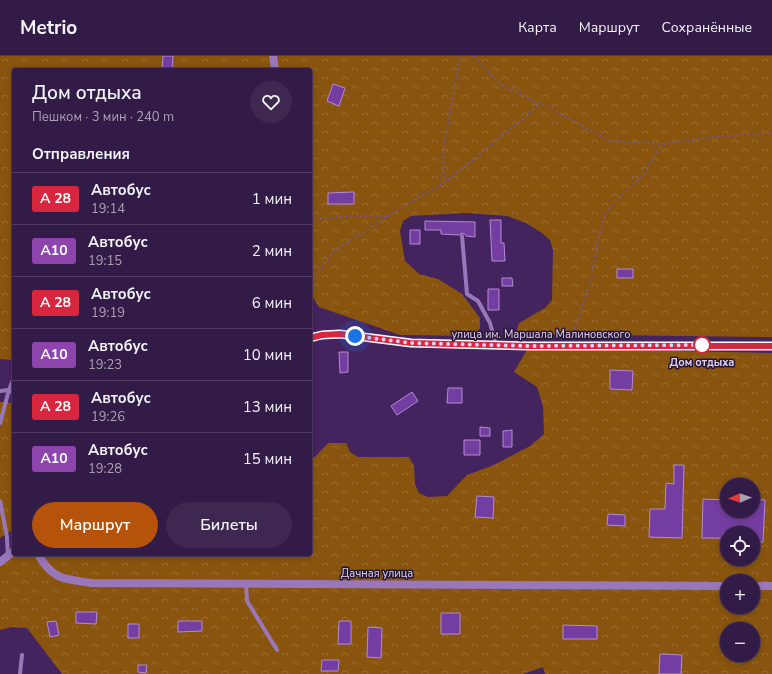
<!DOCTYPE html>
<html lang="ru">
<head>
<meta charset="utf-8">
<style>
  :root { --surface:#331b47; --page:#3e2852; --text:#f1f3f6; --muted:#a9a1b4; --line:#4e3960; --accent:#b45309 }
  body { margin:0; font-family:"Nunito Sans",sans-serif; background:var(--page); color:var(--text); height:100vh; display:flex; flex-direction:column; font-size:15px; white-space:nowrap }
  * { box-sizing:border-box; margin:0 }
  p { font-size:13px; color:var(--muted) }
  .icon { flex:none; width:22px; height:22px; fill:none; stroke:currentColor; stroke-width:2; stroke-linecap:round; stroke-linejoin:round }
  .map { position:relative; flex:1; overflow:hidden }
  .sheet { position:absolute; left:12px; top:12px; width:300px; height:488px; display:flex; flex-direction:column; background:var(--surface); border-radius:4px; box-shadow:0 2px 6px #0003,0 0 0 1px var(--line) }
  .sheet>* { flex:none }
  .badge { padding:0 8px; border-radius:3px; font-size:14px; line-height:26px }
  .needle { width:26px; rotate:268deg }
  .buttons { position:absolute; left:720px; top:422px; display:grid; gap:8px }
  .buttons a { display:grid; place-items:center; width:40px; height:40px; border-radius:50%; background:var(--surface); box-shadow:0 2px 6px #0003,0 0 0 1px var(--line); font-size:20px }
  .you { position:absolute; width:20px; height:20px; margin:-10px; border:3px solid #fff; border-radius:50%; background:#1a73e8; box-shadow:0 0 0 6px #1a73e833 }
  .map>.badge { position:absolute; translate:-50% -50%; box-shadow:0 0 0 2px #fff }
  h2 { padding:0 20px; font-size:15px; line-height:36px }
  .round { display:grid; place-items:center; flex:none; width:42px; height:42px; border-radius:21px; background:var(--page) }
  .headline { display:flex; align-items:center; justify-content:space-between; height:68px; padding:0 20px }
  h1 { font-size:19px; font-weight:600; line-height:30px }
  .primary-button { display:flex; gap:8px; margin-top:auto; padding:8px 20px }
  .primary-button a { flex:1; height:46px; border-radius:24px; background:var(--accent); color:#fff; font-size:16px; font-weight:600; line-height:46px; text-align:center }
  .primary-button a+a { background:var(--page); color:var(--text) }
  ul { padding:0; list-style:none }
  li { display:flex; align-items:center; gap:12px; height:52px; padding:0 20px; border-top:1px solid var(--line) }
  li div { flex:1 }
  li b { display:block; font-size:15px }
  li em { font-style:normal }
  li .badge { min-width:44px; font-weight:700; text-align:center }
  header { display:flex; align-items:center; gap:24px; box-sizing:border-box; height:56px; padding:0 20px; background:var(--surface); border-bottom:1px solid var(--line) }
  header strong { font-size:19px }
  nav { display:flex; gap:22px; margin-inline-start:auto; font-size:14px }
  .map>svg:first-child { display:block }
  .forest { fill:url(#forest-crowns); fill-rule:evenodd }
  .building { fill:#743da1; stroke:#b08dd2 }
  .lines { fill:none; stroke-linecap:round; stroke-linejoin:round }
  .path { stroke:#74588c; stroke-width:2; stroke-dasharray:2 3; stroke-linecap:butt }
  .lane { stroke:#9977ba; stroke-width:4 }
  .street { stroke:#9977ba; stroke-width:8 }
  .line-casing { stroke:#fff; stroke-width:9 }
  .line { stroke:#d7263d; stroke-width:6 }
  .walk { stroke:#e1d0f4; stroke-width:4; stroke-dasharray:0 7.2 }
  .stop-dot { fill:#fff; stroke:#d7263d; stroke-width:2 }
  .labels { text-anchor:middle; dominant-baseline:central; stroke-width:3; stroke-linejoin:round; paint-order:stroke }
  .street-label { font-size:11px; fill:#e1d0f4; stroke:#241631 }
  .stop-label { font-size:11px; font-weight:bold; fill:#e1d0f4; stroke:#241631 }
</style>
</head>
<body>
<header>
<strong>Metrio</strong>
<nav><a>Карта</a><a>Маршрут</a><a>Сохранённые</a></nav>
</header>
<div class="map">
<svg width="772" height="618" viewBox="0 0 772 618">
  <defs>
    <pattern id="forest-crowns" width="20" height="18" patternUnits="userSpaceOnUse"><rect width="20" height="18" fill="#88540e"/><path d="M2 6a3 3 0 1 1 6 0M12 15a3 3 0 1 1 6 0" fill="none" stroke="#986c32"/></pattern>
  </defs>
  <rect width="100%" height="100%" fill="#44245f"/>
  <!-- forest -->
  <path class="forest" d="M0,0H772V281L516,278L519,267L545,252L552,244L553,194L550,184L542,177L526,167L507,160L467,157L411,160L403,165L400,175L405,205L419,218L438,223L462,238L480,262V272L474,280L400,279L319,251L310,237V14H14V304L0,303Z
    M528,292L772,297V618H545L543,611L523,618H62L27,572L11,571L0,574V509L17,498H310V402L315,401L328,387H346L350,396L358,401H409L414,410L415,428L419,437L428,441L447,440L467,419L494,409L530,390L544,378L543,350L537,331L514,316ZM727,429H753V455H727ZM727,477H753V503H727ZM727,525H753V551H727ZM727,573H753V599H727Z
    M0,346L14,347V473L0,482Z"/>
  <!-- building -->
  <path class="building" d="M163,0H173L172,14H162Z
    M333,28L345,32L339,50L327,45Z
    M354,136V148H328V137Z
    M490,164H501V187H504L505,205H492Z
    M425,165L475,166V181L466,180L465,178L462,177L459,179L441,178V174H425Z
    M410,174H420V188H410Z
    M617,213H633V222H617Z
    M502,222H512L513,230H502Z
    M488,233H499V254H488Z
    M339,296H348V316L340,317Z
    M610,314L633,315L632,334L610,333Z
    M448,332H462V347H447Z
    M412,336L418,345L397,359L391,350Z
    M480,371L490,372V380H480Z
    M512,374V391H503V375Z
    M464,384H480V399H464Z
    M674,409H684L682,482L649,481L650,453H665L666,427L674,428Z
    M477,440L494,441L493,462L475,461Z
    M703,443L727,444V455H753V443L765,444L763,486H753V477H723V482H702Z
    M608,458L625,459V470L607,469Z
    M76,556H97L96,568L76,567Z
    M441,557H460V578H441Z
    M56,565L59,579L50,581L47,566Z
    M178,565H202V575L178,576Z
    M339,565H351V588H338Z
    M128,568H139V582H128Z
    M563,569L597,570V583H563Z
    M368,571L382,572L381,602L367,601Z
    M660,598L682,599L681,618H659Z
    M322,604H339L338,615H321Z
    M138,609H147L146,617L138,616Z"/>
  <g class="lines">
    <!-- path -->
    <path class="path" d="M474,0L501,29L540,47L610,85L662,88L712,81L772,77
      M444,127L517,68L539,48
      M310,164L353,160H387
      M310,228L335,194L407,148L444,127L443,96L460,0
      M570,282L580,258L592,220L598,184L606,155L643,119L662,88"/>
    <!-- lane -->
    <path class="lane" d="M462,180L467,238L478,245L490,267L496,289
      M0,335L9,334L14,338
      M0,367L9,334L14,321
      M0,445L7,481L8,500
      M246,528L247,545L277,594
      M20,618L22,599"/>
    <!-- street -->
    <path class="street" d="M273,0L275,14
      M310,281L322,279L340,278L411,287L528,290H772
      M38,498C52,524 65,523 92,527L727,530
      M0,506L14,495
      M753,530H772"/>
  </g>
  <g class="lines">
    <defs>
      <path id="line" d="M310,282L322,279L340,278L411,287L528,290H772"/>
    </defs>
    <!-- line casing -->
    <use href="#line" class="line-casing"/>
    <!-- line -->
    <use href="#line" class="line"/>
    <!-- walk -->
    <path class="walk" d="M355,280L411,287L528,290L702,289"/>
  </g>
  <!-- markers -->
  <circle class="stop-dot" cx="702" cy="289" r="8"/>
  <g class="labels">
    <!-- street labels -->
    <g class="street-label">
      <text x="541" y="278">улица им. Маршала Малиновского</text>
      <text x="377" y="517">Дачная улица</text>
    </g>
    <!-- stop labels -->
    <g class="stop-label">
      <text x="702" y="306">Дом отдыха</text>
    </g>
  </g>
</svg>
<div class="buttons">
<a><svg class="needle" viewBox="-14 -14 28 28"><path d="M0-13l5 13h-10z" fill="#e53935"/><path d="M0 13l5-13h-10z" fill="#a9a1b4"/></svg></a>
<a><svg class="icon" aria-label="locate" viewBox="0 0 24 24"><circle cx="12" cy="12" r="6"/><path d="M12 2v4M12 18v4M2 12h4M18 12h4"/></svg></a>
<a>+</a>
<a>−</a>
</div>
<div class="you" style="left:355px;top:280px"></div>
<section class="sheet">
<div class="headline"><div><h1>Дом отдыха</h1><p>Пешком · 3 мин · 240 m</p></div><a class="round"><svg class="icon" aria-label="heart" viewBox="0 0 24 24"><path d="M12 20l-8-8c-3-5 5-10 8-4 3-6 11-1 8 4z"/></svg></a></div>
<h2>Отправления</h2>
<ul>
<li><span class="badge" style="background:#d7263d;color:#fff">А 28</span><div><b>Автобус</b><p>19:14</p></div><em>1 мин</em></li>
<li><span class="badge" style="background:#8e44ad;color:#fff">А10</span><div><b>Автобус</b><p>19:15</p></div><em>2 мин</em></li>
<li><span class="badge" style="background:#d7263d;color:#fff">А 28</span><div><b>Автобус</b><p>19:19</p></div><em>6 мин</em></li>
<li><span class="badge" style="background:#8e44ad;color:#fff">А10</span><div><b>Автобус</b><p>19:23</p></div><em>10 мин</em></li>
<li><span class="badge" style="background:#d7263d;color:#fff">А 28</span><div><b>Автобус</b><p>19:26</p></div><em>13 мин</em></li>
<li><span class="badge" style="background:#8e44ad;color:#fff">А10</span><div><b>Автобус</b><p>19:28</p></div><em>15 мин</em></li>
</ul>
<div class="primary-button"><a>Маршрут</a><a>Билеты</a></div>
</section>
</div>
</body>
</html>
